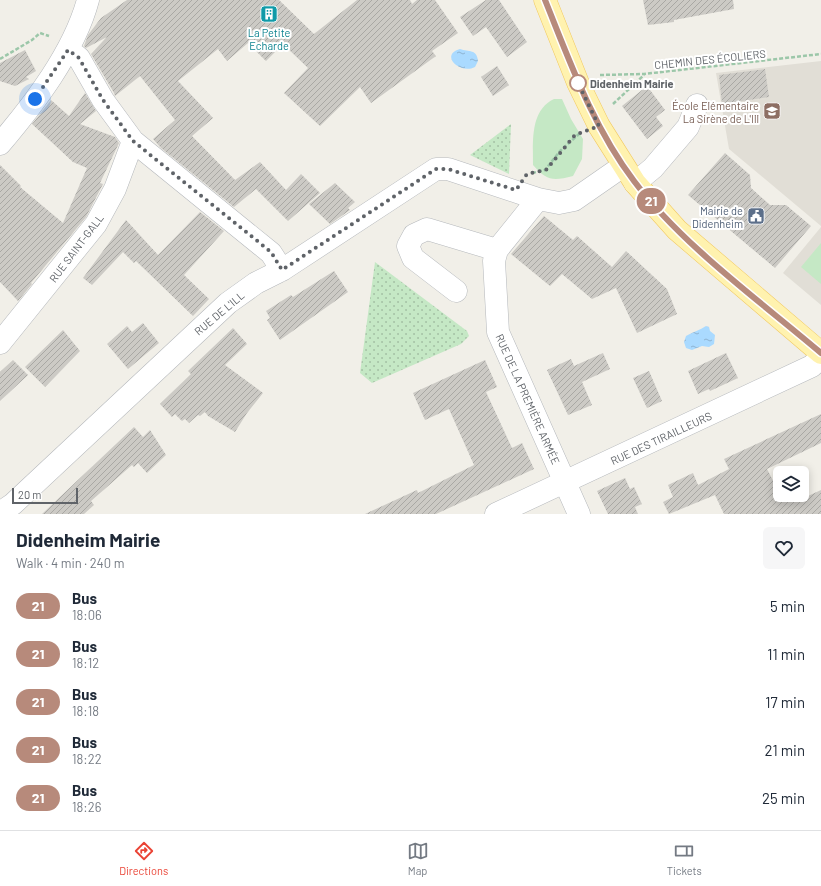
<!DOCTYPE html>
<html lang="en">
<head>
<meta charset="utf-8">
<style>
  :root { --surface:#fff; --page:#f6f6f7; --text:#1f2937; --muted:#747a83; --line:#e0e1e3; --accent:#ea4335 }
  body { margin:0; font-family:Barlow,sans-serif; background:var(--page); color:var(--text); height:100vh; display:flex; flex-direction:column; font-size:15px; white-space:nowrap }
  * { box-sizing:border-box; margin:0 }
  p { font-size:13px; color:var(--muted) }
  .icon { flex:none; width:22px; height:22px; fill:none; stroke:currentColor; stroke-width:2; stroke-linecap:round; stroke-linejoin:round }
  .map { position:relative; height:514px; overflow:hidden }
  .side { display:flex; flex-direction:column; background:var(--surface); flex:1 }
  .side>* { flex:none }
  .badge { padding:0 8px; border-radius:13px; font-size:14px; line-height:26px }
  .controls { position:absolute; left:773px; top:466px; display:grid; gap:8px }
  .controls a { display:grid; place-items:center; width:36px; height:36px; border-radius:6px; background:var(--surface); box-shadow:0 2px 10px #0003; font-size:20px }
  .scale { position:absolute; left:12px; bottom:10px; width:66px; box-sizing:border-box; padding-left:4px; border:2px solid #5f6368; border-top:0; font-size:11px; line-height:14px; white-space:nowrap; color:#5f6368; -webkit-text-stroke:3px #fff; paint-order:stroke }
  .you { position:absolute; width:20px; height:20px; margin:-10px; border:3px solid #fff; border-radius:50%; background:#1a73e8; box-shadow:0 0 0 6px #1a73e833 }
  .map>.badge { position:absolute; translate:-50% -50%; box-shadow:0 0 0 2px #fff }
  .round { display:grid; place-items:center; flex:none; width:42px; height:42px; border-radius:6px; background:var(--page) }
  .headline { display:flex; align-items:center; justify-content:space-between; height:68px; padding:0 16px }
  h1 { font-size:19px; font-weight:700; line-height:30px }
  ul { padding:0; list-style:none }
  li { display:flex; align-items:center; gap:12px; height:48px; padding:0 16px }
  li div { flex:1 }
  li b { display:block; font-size:15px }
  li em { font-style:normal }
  li .badge { min-width:44px; font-weight:700; text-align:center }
  .menu { display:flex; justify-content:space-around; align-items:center; height:56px; border-top:1px solid var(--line); background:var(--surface); font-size:11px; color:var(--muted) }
  .menu a { display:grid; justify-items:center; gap:2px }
  .menu .on { color:var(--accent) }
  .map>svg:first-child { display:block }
  .education { fill:#e1ded6 }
  .grass { fill:url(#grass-dots) }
  .park { fill:#c5e8c5 }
  .water { fill:url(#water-ripples) }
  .building { fill:url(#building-hatch) }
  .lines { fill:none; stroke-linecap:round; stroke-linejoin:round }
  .minor-casing { stroke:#b5b8bc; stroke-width:23 }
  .major-casing { stroke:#f2c960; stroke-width:23 }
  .path { stroke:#9cc7a9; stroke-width:2.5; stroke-dasharray:4 2; stroke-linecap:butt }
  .minor { stroke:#fff; stroke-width:22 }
  .major { stroke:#fff2af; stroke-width:22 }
  .line-casing { stroke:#fff; stroke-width:9 }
  .line { stroke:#b78a7b; stroke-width:6 }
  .walk { stroke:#5f6368; stroke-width:4; stroke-dasharray:0 7.2 }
  .stop-dot { fill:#fff; stroke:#b78a7b; stroke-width:2 }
  .labels { text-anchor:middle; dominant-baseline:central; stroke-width:4; stroke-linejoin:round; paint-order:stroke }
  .culture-label { font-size:11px; fill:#0d838f; stroke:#fff }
  .street-label { font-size:11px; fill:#5f6368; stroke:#fff }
  .stop-label { font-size:11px; font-weight:bold; fill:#5f6368; stroke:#fff; text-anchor:start }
  .education-label { font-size:11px; fill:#785e54; stroke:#fff; text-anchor:end }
  .service-label { font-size:11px; fill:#4e5e75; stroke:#fff; text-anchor:end }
</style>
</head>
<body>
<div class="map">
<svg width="821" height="514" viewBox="0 0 821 514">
  <defs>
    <pattern id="grass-dots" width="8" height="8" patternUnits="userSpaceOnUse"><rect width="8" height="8" fill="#c5e8c5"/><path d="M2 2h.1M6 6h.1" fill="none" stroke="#a3c0a4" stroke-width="1.8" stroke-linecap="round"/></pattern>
    <pattern id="water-ripples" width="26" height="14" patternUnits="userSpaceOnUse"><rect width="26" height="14" fill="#aadaff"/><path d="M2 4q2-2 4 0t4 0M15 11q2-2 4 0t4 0" fill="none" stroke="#8eb4d2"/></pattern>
    <pattern id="building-hatch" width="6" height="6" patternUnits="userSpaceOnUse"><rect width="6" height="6" fill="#cccac5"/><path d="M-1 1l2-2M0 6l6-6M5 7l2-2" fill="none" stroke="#a9a8a4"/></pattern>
  </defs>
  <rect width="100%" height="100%" fill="#f1efe8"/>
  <!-- education -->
  <path class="education" d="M821,61V226L729,149L716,73Z
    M821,227V305L783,273Z"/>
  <!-- grass -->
  <path class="grass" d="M511,124L509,174L470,155Z
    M375,262L467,331L469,336L461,344L372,383L360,373Z"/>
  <!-- park -->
  <path class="park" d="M554,99H562L571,119L583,139L582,159L573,176C553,181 547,181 533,165C533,142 530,110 554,99Z
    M821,243V284L801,267Z"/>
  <!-- water -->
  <path class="water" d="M460,49C469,52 477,49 478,61L475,67C460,75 439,55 460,49Z
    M706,326L709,327L710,331L715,335L714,344L709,347L702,346L692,350L686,348L684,342L686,336C693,332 700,330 706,326Z"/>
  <!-- building -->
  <path class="building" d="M127,0H279L314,34L357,0H410L412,4L417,0H435L458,33L432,51L436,56L371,103L360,87L320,126L284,93L308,68L283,44L266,61L248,43L227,61L218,49L178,81L213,118L192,136L235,180L260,162L286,190L301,174L320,193L288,221L256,189L234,207L161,148L153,139L175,120L140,76L115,96L114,93L91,54L107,37L86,48L84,46L88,35L101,18Z
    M486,0H499L527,42L507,57L486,27L473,36L460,17Z
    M643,0H733L734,9L674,20V22L648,25Z
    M25,50L36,71L26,77L29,79L15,86L0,81V63Z
    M497,66L509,85L493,96L481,77Z
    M765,69L769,97L722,104L719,75Z
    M647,86L665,110L656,117L663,126L647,139L622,106Z
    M85,93L96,111L80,124L115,137L119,143L100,183L103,184L86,217L31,283L32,284L18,301L0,282V165L21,186L20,187L63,223L87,168L73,162L32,124L51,100L69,116Z
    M725,153L750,175L751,188L770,205H786L811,226L775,268L688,195Z
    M335,183L355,202L348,208L350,210L330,224L309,204Z
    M200,212L224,231L184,275L209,299L193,316L136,261L134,263L123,252L92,285L83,278L126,220L158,255Z
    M544,216L573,240L577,236L612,267L626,251L667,289L677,314L637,333L616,288L592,299L562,274L550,286L511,254Z
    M334,271L348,292L280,340L267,320L270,318L266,311L291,295L293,297Z
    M143,323L159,343L128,369L107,344L127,326L132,332Z
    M233,328L247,344L225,365L263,393L247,413L235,432L208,416L205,412L200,416L198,415L189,423L185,419L182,421L175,414L172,417L160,404L191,374L188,371Z
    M63,330L80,351L45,387L25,367Z
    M603,353L610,369L582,382L592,405L568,415L547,370L571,359L574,366Z
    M726,353L738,378L710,391L709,389L698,394L688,371Z
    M13,360L28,375L0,401V372Z
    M485,360L497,387L486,392L512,448L522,443L534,469L436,514H365L417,490L418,493L474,465L449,409L425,420L413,393Z
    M649,371L662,401L647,408L633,378Z
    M821,414V443L767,469L782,498L795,502L821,490V514H724L715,495L669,514L663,502L673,497L668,485L693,473L698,485L729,469L724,459Z
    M134,427L143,437L150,430L166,455L147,473L138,463L134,467L132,465L91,501L94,505L84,514H42Z
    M625,478L630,489L634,487L642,504L635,507L638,514H608L597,491Z"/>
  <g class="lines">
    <defs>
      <path id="minor" d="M68,49L79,58L103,100L133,141L271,253L282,270
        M0,144C34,104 74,52 88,0
        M635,183L653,168L688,127L697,105
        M538,199L497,250L494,261L498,332L579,514
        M456,291L413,258L408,246L414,235L427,229L497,250
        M0,343L96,224L115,189L133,141
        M0,513L13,504L228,303L256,283L282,270L436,169H448L538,199L559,203L574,200L623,166
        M496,514L812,366L821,356"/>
      <path id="major" d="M545,0L578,83L599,126L635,183L677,230L821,353"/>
    </defs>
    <!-- minor casing -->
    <use href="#minor" class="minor-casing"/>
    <!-- major casing -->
    <use href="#major" class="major-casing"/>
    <!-- path -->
    <path class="path" d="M0,59L32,40L40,33L49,36
      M600,75L644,74L821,54
      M613,104L644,75
      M532,173L545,170L560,151L579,134"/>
    <!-- minor -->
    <use href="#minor" class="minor"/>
    <!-- major -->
    <use href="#major" class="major"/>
  </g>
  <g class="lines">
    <defs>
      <path id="line" d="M545,0C570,62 593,127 634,181C682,245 760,301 821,353"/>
    </defs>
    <!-- line casing -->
    <use href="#line" class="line-casing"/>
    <!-- line -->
    <use href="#line" class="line"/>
    <!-- walk -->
    <path class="walk" d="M35,99L68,50L79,58L103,100L133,141L271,252L282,270L436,169H448L516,190L527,174L546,170L575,135L599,126L578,83"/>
  </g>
  <!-- icons -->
  <defs>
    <symbol id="building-square" viewBox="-11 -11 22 22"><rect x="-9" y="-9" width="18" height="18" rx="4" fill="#0f9aa8" stroke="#fff"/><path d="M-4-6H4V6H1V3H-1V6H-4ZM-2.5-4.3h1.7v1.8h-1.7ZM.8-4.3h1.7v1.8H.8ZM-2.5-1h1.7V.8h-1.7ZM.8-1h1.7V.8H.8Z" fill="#fff"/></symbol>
    <symbol id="school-square" viewBox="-11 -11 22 22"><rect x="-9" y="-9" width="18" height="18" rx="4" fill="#8d6e63" stroke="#fff"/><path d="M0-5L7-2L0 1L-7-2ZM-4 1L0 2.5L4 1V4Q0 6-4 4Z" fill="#fff"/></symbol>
    <symbol id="civic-square" viewBox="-11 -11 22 22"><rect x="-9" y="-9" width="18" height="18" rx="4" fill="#5c6f8a" stroke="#fff"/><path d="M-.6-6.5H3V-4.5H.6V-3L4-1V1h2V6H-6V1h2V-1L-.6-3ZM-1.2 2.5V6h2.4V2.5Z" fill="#fff"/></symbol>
  </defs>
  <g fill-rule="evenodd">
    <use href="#building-square" x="259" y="4" width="20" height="20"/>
    <use href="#school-square" x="762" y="101" width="20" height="20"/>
    <use href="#civic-square" x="746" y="206" width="20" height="20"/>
  </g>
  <!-- markers -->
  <circle class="stop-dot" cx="578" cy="83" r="8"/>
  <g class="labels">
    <!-- culture labels -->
    <g class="culture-label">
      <text x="269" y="32">La Petite<tspan x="269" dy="13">Echarde</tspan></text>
    </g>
    <!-- street labels -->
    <g class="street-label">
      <text transform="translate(710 59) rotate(-6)">CHEMIN DES ÉCOLIERS</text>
      <text transform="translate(76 248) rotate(-53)">RUE SAINT-GALL</text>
      <text transform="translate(219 313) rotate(-40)">RUE DE L'ILL</text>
      <text transform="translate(528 399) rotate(66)">RUE DE LA PREMIÈRE ARMÉE</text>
      <text transform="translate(661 438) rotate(-25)">RUE DES TIRAILLEURS</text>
    </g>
    <!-- stop labels -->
    <g class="stop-label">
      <text x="590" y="83">Didenheim Mairie</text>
    </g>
    <!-- education labels -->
    <g class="education-label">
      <text x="759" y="105">École Elémentaire<tspan x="759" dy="13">La Sirène de L'Ill</tspan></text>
    </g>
    <!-- service labels -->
    <g class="service-label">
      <text x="743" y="210">Mairie de<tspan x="743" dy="13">Didenheim</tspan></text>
    </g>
  </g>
</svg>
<div class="controls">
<a><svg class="icon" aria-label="layers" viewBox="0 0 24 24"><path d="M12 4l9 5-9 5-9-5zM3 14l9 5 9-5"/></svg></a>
</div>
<div class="scale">20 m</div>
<div class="you" style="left:35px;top:99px"></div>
<b class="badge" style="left:651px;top:201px;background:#b78a7b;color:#fff">21</b>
</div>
<section class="side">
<div class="headline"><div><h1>Didenheim Mairie</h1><p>Walk · 4 min · 240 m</p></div><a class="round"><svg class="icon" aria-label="heart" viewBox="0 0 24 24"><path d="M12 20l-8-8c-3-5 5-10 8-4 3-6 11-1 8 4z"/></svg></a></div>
<ul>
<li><span class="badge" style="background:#b78a7b;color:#fff">21</span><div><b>Bus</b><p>18:06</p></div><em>5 min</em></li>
<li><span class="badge" style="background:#b78a7b;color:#fff">21</span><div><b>Bus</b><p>18:12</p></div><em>11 min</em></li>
<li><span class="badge" style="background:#b78a7b;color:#fff">21</span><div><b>Bus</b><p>18:18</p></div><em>17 min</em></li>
<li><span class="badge" style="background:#b78a7b;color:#fff">21</span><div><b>Bus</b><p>18:22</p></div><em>21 min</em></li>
<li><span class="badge" style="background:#b78a7b;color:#fff">21</span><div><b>Bus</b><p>18:26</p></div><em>25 min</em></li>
</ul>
</section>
<nav class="menu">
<a class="on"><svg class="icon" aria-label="directions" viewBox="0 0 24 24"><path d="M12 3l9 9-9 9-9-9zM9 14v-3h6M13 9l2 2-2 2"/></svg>Directions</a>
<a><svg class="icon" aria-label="map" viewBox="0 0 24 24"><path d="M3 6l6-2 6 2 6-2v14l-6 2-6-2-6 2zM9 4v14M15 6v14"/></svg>Map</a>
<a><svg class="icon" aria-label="tickets" viewBox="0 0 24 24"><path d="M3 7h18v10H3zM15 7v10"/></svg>Tickets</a>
</nav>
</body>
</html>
